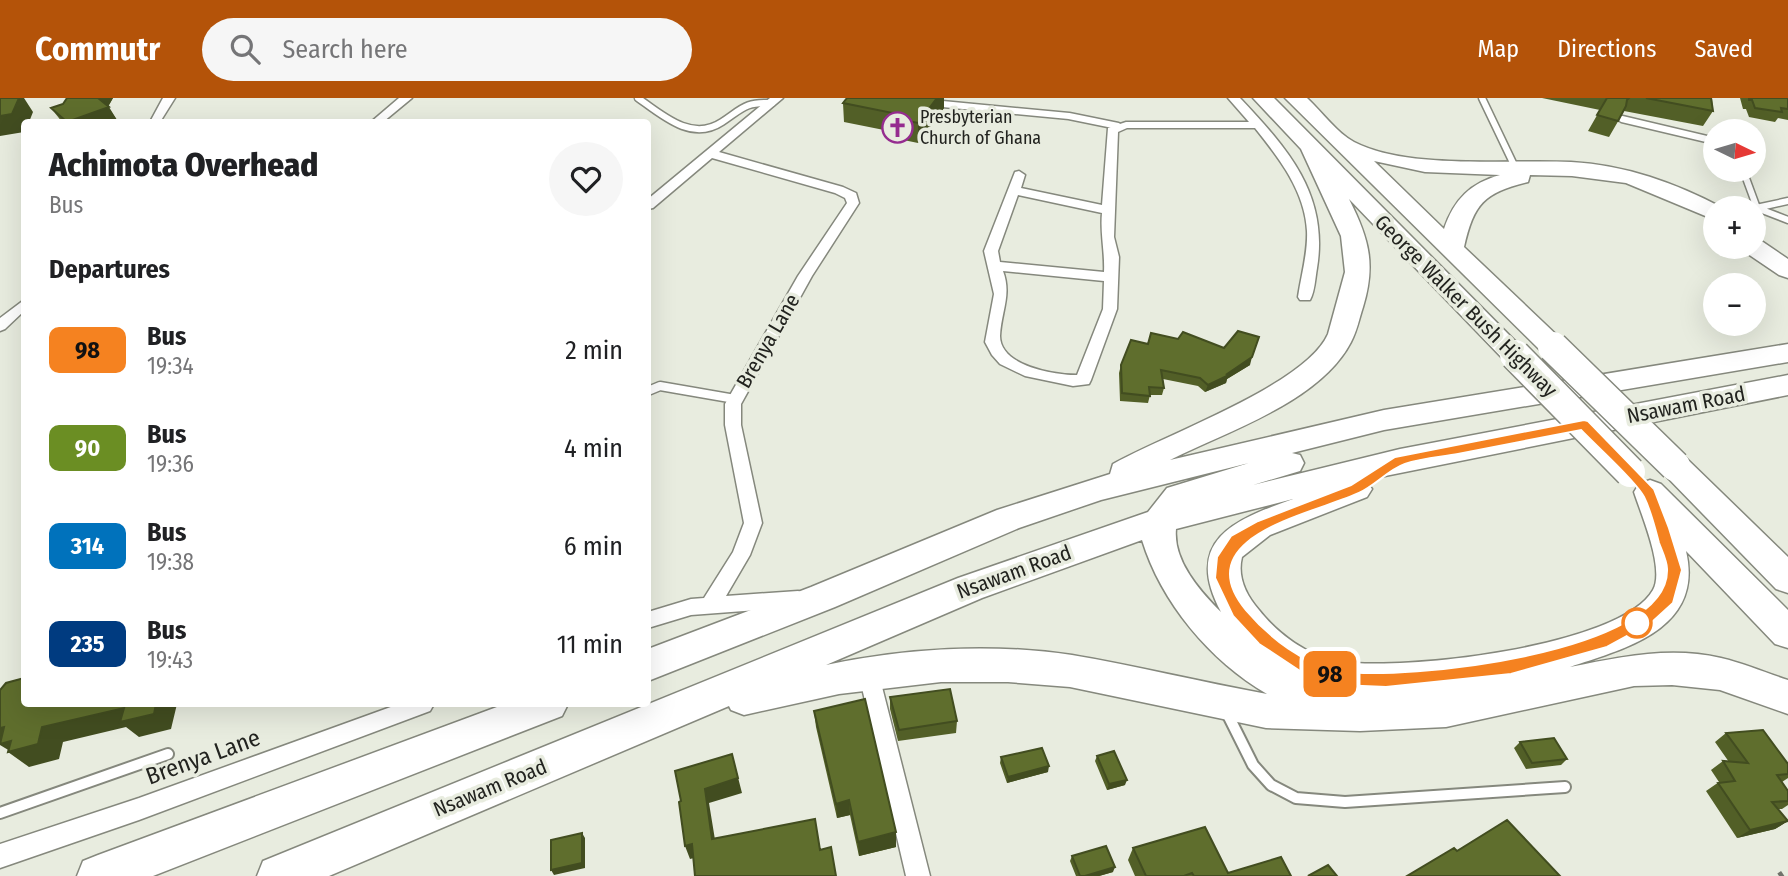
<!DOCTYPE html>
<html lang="en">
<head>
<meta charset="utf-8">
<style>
  :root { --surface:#fff; --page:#f6f6f6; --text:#202124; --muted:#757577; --accent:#b45309 }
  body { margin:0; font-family:"Fira Sans Condensed",sans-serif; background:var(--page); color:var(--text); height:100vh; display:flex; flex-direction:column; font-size:26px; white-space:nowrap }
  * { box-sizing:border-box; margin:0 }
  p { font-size:23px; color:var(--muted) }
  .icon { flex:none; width:38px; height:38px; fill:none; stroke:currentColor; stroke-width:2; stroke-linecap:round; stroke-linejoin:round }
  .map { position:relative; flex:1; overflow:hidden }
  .panel { position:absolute; left:21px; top:21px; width:630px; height:588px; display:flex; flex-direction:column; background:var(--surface); border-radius:7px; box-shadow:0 7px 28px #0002 }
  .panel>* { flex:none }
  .badge { padding:0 14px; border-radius:10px; font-size:24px; line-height:46px }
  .needle { width:46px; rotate:95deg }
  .buttons { position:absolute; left:1703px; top:21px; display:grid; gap:14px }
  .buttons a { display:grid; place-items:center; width:63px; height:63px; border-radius:50%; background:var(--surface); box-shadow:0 7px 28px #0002; font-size:35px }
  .map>.badge { position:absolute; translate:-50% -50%; box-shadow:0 0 0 4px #fff }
  h2 { padding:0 28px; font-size:26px; line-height:63px }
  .round { display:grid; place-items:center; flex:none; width:74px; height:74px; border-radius:37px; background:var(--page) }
  .overview { display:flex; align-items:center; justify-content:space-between; height:119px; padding:0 28px }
  h1 { font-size:33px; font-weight:800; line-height:52px }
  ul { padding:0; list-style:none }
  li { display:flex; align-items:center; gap:21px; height:98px; padding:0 28px }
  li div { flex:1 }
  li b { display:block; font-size:26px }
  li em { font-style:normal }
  li .badge { min-width:77px; font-weight:700; text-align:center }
  header { display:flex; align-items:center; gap:42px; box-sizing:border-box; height:98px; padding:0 35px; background:var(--accent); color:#fff }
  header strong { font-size:33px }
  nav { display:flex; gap:38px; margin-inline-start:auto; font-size:24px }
  .search { width:490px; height:63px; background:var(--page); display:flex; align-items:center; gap:18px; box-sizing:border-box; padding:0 24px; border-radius:38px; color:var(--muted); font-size:26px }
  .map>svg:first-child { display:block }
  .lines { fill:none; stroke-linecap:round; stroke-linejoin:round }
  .lane-far2-casing { stroke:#85887d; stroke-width:9 }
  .lane-far1-casing { stroke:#85887d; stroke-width:11 }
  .lane-casing { stroke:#85887d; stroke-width:14 }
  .street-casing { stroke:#85887d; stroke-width:3 }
  .highway-casing { stroke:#85887d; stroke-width:3 }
  .lane-far2 { stroke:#fff; stroke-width:6 }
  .lane-far1 { stroke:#fff; stroke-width:8 }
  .lane { stroke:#fff; stroke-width:10 }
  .street { fill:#fff; fill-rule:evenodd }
  .highway { fill:#fff; fill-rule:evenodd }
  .rail { stroke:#71736b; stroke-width:6; stroke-dasharray:4.5 9; stroke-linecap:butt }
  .highway-bridge-casing { stroke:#85887d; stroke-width:33; stroke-linecap:butt }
  .highway-bridge { stroke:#fff; stroke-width:30 }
  .wall { fill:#525f27 }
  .shaded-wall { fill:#424d20 }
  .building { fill:#5f6e2d; stroke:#424d20; stroke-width:2 }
  .line { fill:#f58220; stroke:#fff; stroke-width:2; fill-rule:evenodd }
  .stop-dot { fill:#fff; stroke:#f58220; stroke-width:3.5 }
  .labels { text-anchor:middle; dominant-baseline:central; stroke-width:7; stroke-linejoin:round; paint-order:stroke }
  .far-poi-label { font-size:18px; fill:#22231f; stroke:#e8ecdf; text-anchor:start }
  .street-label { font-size:21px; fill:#22231f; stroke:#e8ecdf }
  .near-street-label { font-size:24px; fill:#22231f; stroke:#e8ecdf }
</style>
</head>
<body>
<header>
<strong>Commutr</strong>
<div class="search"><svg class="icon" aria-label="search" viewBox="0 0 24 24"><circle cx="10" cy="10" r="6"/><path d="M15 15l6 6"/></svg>Search here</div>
<nav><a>Map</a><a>Directions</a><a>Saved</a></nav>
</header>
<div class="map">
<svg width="1788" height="778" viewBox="0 0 1788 778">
  <rect width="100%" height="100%" fill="#e8ecdf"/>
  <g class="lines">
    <defs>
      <path id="lane-far2" d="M638,0C663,18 692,44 722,24C743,10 745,4 772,5
        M1482,0L1515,69
        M932,5L1069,18L1118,28
        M1622,21L1715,43
        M1743,72L1757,110L1788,122
        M1756,110L1788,103"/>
      <path id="lane-far1" d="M648,293L660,288L735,301"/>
      <path id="lane" d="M1225,611L1253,667L1271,687L1296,700L1345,704L1565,689
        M0,715L168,656"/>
      <path id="street" d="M163,0H175L160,24H150Z
        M399,0H412L383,24H371Z
        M770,0H783L719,54L843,89L856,95L859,105L812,178L741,306V327L762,425L750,457L726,498L798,493L805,495L808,501L805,507L798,509L691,517L648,530V514L691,501L704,500L733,454L744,425L725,327V306L798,178L847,105L845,100L835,95L712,60L653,110L648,111V101Z
        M1228,0H1240C1287,50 1329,96 1317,170C1315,181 1315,193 1310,202H1300L1298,199C1301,178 1308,155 1307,133C1305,93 1279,60 1255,30H1127L1118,34L1114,139L1119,159L1117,211L1091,282L1089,286L1073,288L1025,278L1000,266L992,257L985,244L994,196L984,153L1015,74L1019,73L1025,77L1021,90L1102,107L1108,30L1126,24H1249ZM1018,97L1102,115C1100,135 1105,154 1104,174L1000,164L998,153ZM1003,173L1104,183L1103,211L1077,277C1054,277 1000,268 1000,238C1001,214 1012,197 1003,173Z
        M24,202V213L5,231L0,233V220Z
        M869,568L876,571L879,577L930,778H906L859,577L862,571Z
        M399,606H434L430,613L139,722L0,770V746L139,700Z"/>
      <path id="highway" d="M1253,0H1274L1529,257L1525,263L1515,266L1505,263L1349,101C1369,141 1376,166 1363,209C1359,221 1357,233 1351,244C1320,304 1227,333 1170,362L1384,312L1788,246V264L1384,332L1292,355L1300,357L1304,365L1300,373L1253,387L1400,351L1788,277V297L1365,382L1372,391L1367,399L1270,437L1242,459C1237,479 1246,497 1259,512C1278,536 1308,558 1338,563C1399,574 1621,549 1653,492C1665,471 1641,416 1634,394L1639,386L1650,382L1661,386L1788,512V550L1775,546L1686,453C1704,530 1628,550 1570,569C1620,559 1670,548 1721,560C1743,565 1766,575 1788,582V616L1720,592L1672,587L1634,588L1446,629L1360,633L1266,630L1070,589L1008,584H941L839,596L744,617L731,612L729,608L329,778H257L263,763L958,480L1148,414L1167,390L1249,365L1101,402L1019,430L835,509L648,583V551L811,489L997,412L1110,376L1113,366C1164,337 1306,287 1328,236L1345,174L1341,138L1301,51ZM1293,401C1233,422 1183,443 1221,514C1200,493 1173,463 1176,431ZM1142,442C1161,504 1210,563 1267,596C1201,584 1137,568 1072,557C992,545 904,550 826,567L982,500Z
        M1285,0H1307C1321,13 1337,35 1354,44C1408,72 1510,61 1571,64C1626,67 1675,85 1723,110H1715V122L1626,85L1572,78L1530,77L1528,84C1484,95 1474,105 1464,149L1563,243L1567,249L1563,255L1553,258L1543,255ZM1374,63L1425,74L1500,77C1471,85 1454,101 1444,131Z
        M1754,142L1763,144L1788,161V180L1779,177L1745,154L1742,149H1754Z
        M1675,357L1686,360L1788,459V495L1776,491L1664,376L1660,368L1664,360Z
        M505,606H568L562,618L153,778H77L83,763L98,757Z"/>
    </defs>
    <!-- lane-far2 casing -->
    <use href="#lane-far2" class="lane-far2-casing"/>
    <!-- lane-far1 casing -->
    <use href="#lane-far1" class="lane-far1-casing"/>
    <!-- lane casing -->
    <use href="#lane" class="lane-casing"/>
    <!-- street casing -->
    <use href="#street" class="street-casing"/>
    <!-- highway casing -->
    <use href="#highway" class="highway-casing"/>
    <!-- lane-far2 -->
    <use href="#lane-far2" class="lane-far2"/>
    <!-- lane-far1 -->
    <use href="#lane-far1" class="lane-far1"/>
    <!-- lane -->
    <use href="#lane" class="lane"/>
    <!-- street -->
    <use href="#street" class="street"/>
    <!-- highway -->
    <use href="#highway" class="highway"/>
    <!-- rail -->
    <path class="rail" d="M1779,778L1788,772"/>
    <defs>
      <path id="highway-bridge" d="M1553,249L1675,368
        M1515,257L1630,374"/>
    </defs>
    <!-- highway-bridge casing -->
    <use href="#highway-bridge" class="highway-bridge-casing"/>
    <!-- highway-bridge -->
    <use href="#highway-bridge" class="highway-bridge"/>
  </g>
  <!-- wall -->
  <path class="wall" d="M67,0H113L108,9L117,22L108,24H62L51,10L63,6Z
    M847,0H944V10L918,45L889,39V33L844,24L843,5Z
    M1542,0H1712L1713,13L1703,28L1624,13L1609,39L1588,33L1600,12Z
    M1740,0H1788V22L1778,20L1775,24L1749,19L1746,11H1743Z
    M1148,246L1250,267L1227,281L1226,285L1205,294L1198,288L1163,281L1164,290L1162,297H1150L1148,305L1120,303L1119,275L1121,267Z
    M890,599L957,623L956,635L898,643L890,611Z
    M814,613L896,749L859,758L850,717L837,720L816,629Z
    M1726,635L1788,666V680L1782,684L1788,693V707L1782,711H1778L1788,723L1775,731L1737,740L1706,693L1719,684L1711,672L1723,663L1729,664L1715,644Z
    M1520,644L1567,661L1561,667L1526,671L1514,650Z
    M1097,658L1125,687L1107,692L1095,663Z
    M1001,659L1048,674L1007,685L1000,665Z
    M1133,750L1228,775L1291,778H1135L1128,762Z
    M1072,758L1113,774L1099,778H1076L1070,763Z"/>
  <!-- shaded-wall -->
  <path class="shaded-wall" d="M19,0H24L33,14L29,24H24V34L0,38V18Z
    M98,0H113L107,10L109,9L117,22L108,24H67Z
    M937,0H944V10L918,45V25Z
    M1252,259L1250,267L1227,281L1226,285L1205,294L1208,287Z
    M156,606H177L171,631L139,639L126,629L63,644L59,661L29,669L8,654L10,653L0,647V630L4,629H42L124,610Z
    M732,656L742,695L709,705L717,754L712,741L705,691Z
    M1049,668L1048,674L1007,685L1008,679Z
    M1127,682L1125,687L1107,692L1109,686Z
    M849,702L850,717L837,720L836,706Z
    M1788,723L1775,731L1737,740L1750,732Z
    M896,734V749L859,758L858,744Z
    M582,735L585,740V770L554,777L551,772Z
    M692,746L698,759L690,761L685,748Z
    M1115,769L1113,774L1099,778H1085Z"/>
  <!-- building -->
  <path class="building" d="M0,0H19L12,16L0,18Z
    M67,0H98L109,9L67,24L51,10L63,6Z
    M847,0H937L918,25L889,19L893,15L843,5Z
    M1607,0H1629L1627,2L1626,8L1618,23L1597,17Z
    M1646,0H1711L1713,13Z
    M1749,0H1788V11L1781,10L1782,14L1755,10L1752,2H1749Z
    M1238,233L1259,239L1252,259L1227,276L1229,277L1208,287L1200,280L1161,272L1164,290L1149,289L1150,298L1122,295L1121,267L1131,242L1148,246L1151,235L1178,241L1183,234L1224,250Z
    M24,580V606H156L154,616L120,624L124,610L42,629L38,646L8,654L11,643L0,646L4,629L0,630V592L6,585Z
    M950,591L957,623L899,632L890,599Z
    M865,601L896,734L858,744L849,702L836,706L814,613Z
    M1763,632L1788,666V676L1777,677L1788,693V703L1772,704L1788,723L1750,732L1718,685L1735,683L1723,663L1748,665L1726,635Z
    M1554,640L1567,661L1532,665L1520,644Z
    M1042,650L1049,668L1008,679L1001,659Z
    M1114,653L1127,682L1109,686L1097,658Z
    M732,656L738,680L705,691L712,741L815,721L820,752L831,749L836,778H695L692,746L685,748L679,704L681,703L675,673Z
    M1507,722L1560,778H1407L1454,750L1457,753Z
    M1205,729L1228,775L1281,759L1291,778H1194L1192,775L1184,778H1146L1133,750Z
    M582,735V765L551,772V742Z
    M1106,748L1115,769L1085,778H1080L1072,758Z
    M1328,767L1337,778H1308Z"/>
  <!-- line -->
  <path class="line" d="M1584,322L1588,323L1654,391L1669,430L1682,472L1673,505L1651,525L1607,549L1511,576L1386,589L1339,587L1300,573L1259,546L1233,518L1215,480L1217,459L1231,438L1258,423L1351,387L1395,359ZM1581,332C1595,347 1636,383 1644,399C1651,413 1655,430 1659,445C1662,453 1667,463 1667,471C1670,556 1401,583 1340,573C1304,567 1269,539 1246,512C1185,438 1314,416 1359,395C1375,388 1388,372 1405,366C1421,360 1441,359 1458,356C1499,348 1540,340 1581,332Z"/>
  <!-- icons -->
  <defs>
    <symbol id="church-ring" viewBox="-11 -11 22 22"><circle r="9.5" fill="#e8ecdf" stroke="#952c8f" stroke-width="1.5"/><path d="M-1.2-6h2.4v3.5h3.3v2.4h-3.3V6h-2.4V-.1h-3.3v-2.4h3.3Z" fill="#952c8f"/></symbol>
  </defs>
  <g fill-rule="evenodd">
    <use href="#church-ring" x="880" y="12" width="35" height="35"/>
  </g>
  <!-- markers -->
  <circle class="stop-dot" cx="1637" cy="525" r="14"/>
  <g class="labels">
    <!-- far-poi labels -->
    <g class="far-poi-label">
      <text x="920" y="19">Presbyterian<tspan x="920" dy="21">Church of Ghana</tspan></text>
    </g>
    <!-- street labels -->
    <g class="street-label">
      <text transform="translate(1466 208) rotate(45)">George Walker Bush Highway</text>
      <text transform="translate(768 243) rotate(-60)">Brenya Lane</text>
      <text transform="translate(1686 307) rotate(-11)">Nsawam Road</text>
      <text transform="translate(1014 474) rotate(-20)">Nsawam Road</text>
      <text transform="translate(490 690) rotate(-22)">Nsawam Road</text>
    </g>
    <!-- near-street labels -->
    <g class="near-street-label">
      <text transform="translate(203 659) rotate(-20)">Brenya Lane</text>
    </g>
  </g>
</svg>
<div class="buttons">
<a><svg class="needle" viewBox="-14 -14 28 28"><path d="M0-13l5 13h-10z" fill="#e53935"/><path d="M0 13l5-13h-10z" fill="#757577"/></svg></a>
<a>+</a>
<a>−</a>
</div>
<b class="badge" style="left:1330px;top:576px;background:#f58220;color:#111">98</b>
<section class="panel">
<div class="overview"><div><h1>Achimota Overhead</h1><p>Bus</p></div><a class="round"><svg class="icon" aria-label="heart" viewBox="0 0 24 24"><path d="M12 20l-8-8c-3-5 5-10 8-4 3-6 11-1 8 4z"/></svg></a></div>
<h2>Departures</h2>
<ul>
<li><span class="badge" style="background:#f58220;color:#111">98</span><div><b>Bus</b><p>19:34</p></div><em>2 min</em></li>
<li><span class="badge" style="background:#6b8e23;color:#fff">90</span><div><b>Bus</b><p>19:36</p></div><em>4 min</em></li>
<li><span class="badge" style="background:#0072bc;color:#fff">314</span><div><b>Bus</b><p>19:38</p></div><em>6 min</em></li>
<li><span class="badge" style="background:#003b80;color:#fff">235</span><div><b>Bus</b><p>19:43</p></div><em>11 min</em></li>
</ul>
</section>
</div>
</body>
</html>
